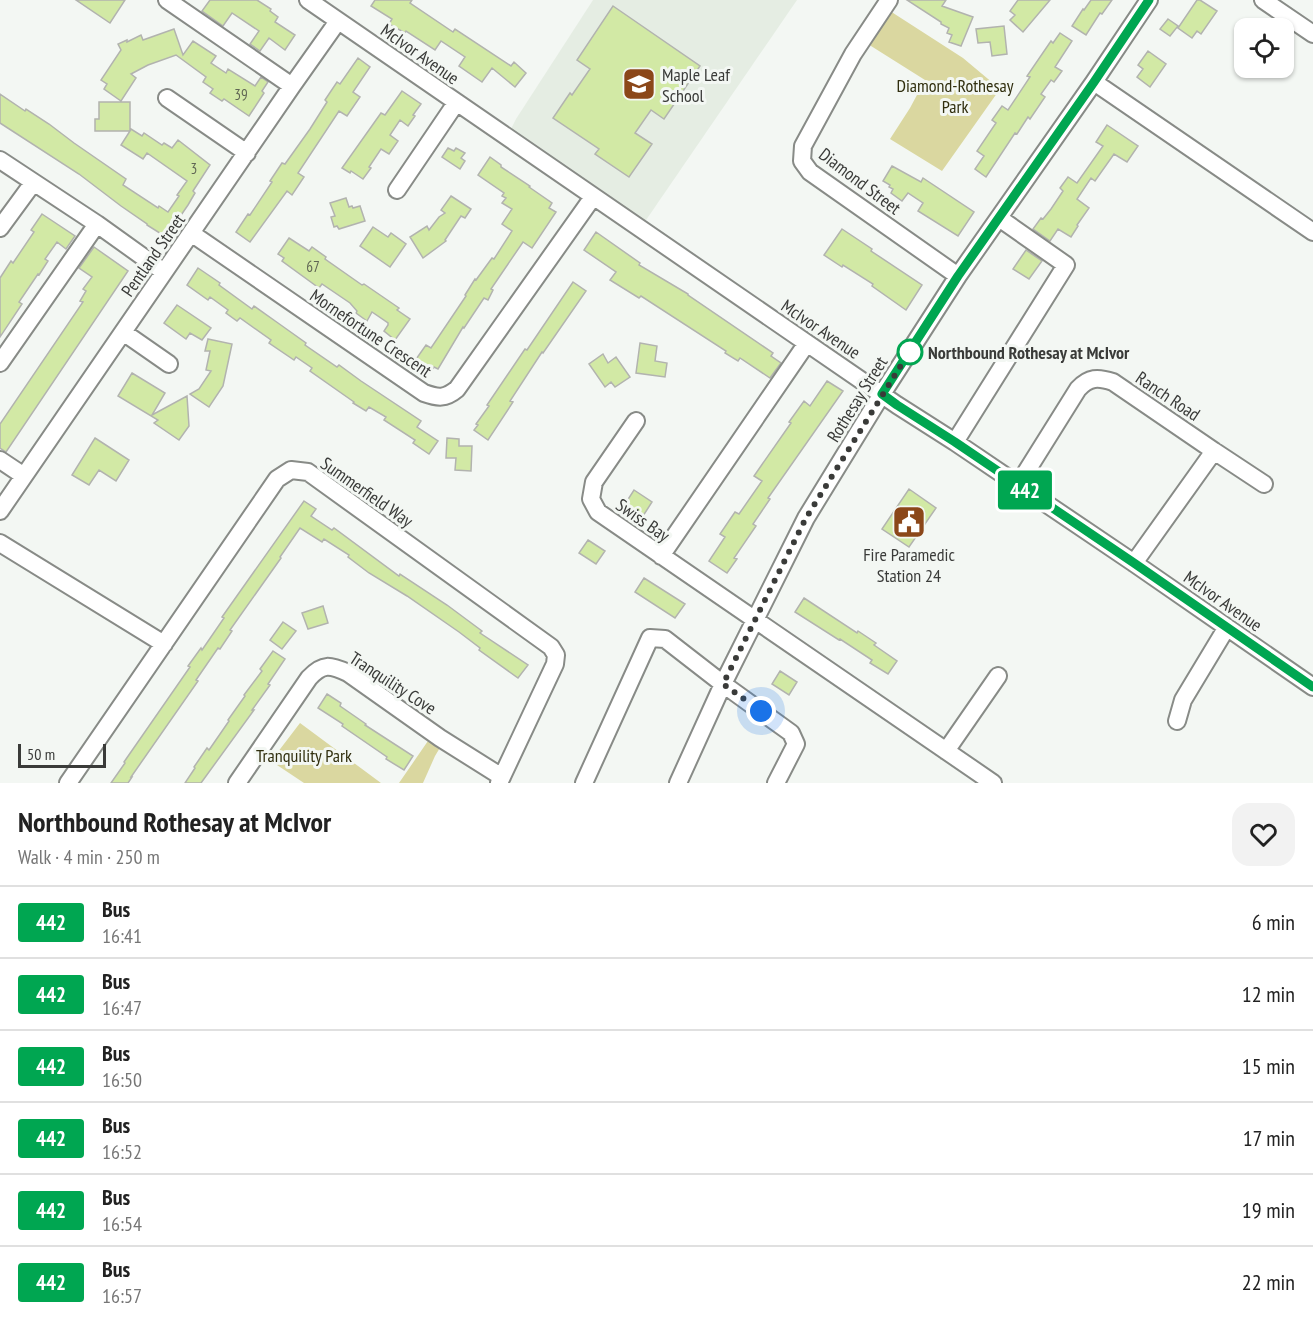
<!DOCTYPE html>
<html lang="en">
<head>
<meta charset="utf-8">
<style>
  :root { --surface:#fff; --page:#f2f2f2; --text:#222; --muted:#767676; --line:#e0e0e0 }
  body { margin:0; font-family:"PT Sans Narrow",sans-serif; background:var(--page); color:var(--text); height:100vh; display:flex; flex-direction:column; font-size:22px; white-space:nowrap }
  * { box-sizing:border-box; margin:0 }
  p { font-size:20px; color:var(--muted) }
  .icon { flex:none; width:33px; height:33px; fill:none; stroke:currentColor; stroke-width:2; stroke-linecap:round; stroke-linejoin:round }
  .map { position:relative; height:783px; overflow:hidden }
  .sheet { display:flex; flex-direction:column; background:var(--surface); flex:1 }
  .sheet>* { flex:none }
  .badge { padding:0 12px; border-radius:4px; font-size:21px; line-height:39px }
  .tools { position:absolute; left:1234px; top:18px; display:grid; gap:12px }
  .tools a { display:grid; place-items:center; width:60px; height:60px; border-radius:12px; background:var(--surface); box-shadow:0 2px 4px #0004; font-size:30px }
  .scale { position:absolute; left:18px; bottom:15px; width:88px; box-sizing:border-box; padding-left:6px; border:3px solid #3a3b39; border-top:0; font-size:16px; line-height:21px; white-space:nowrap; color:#3a3b39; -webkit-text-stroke:4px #f3f7f3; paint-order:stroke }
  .you { position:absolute; width:30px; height:30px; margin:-15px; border:4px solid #fff; border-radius:50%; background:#1a73e8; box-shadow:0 0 0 9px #1a73e833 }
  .map>.badge { position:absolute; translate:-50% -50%; box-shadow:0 0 0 3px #fff }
  .round { display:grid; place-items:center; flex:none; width:63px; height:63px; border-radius:18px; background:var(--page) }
  .overview { display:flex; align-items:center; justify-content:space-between; height:102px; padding:0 18px }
  h1 { font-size:28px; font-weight:700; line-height:45px }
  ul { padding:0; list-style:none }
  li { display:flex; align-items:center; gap:18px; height:72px; padding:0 18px; border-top:2px solid var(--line) }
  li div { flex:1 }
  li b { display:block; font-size:22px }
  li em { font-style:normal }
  li .badge { min-width:66px; font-weight:700; text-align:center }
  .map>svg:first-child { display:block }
  .built { fill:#e5ede3 }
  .green { fill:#dad7a0 }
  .building { fill:#d2e9a5; stroke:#b2b3af; stroke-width:1.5 }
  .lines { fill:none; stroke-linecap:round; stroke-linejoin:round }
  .minor-casing { stroke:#888b87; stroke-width:20 }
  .minor { stroke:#fff; stroke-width:16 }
  .line-casing { stroke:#fff; stroke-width:14 }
  .line { stroke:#00a651; stroke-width:9 }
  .walk { stroke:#3a3b39; stroke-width:6; stroke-dasharray:0 10.8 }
  .stop-dot { fill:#fff; stroke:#00a651; stroke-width:3 }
  .labels { text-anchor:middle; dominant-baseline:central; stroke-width:6; stroke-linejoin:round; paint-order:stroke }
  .number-label { font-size:15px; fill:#606654 }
  .street-label { font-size:18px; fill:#3a3b39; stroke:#f3f7f3 }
  .poi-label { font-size:18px; fill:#3a3b39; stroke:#f3f7f3; text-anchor:start }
  .park-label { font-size:18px; fill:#312f0f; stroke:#f3f7f3 }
  .stop-label { font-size:18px; font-weight:bold; fill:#3a3b39; stroke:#f3f7f3; text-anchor:start }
</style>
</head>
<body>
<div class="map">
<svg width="1313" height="783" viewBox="0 0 1313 783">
  <rect width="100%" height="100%" fill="#f3f7f3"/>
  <!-- built -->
  <path class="built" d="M593,0H797L644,223L511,129L516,119Z"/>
  <!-- green -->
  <path class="green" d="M890,11L963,58L1000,89L942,171L890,139L910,108L925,80L871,46L869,42Z
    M300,723L381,783H304L271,761Z
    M430,738L441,746L435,756L423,783H399Z"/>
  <!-- building -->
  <path class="building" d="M76,0H125L110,23Z
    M210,0H257L271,9L270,11L278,17L275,22L295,35L285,50L269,38L260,51L250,44L259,31L232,13L223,26L202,11Z
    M375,0H412L410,3L453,32L455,29L511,66L514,62L526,73L515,87L492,68L482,82L459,66L465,57L441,41L435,50L406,31L405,33L389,24L392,19L371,6Z
    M907,0H946L942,6L973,17L961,46L949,42L952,35L947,33L949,28L941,24V22Z
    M1018,0H1050L1023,32L1010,20L1015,15L1010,11Z
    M1091,0H1112L1102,14L1100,13L1086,35L1072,26L1083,9L1084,10Z
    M1197,0H1200L1217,11L1201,34L1197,31L1192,38L1178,28Z
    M613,6L700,66L664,119L651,110L635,133L652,144L629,177L595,154L599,149L553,118L570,93L572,95L590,69L577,60Z
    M1168,19L1178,26L1170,36L1160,29Z
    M1004,26L1007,54L992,56L990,42L978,43L976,29Z
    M174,29L183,55L193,41L216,56L211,63L226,73L228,69L255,86L261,77L268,82L262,91L264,93L249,116L224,99L222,101L210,93L213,89L203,82L206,77L176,55L148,65L131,74L136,78L121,101L104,89L107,84L101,80L121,50L118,44L127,40V42L141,35L143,40Z
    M1060,33L1072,41L1055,67L1062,71L1054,82L1051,80L1041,94L1045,97L1030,119L1028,117L1017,134L1015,133L986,177L975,169L984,156L977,151L996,123L992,120L1002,106L1008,110L1030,77L1027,76L1051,41L1053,43Z
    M1148,51L1166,64L1150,87L1137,77L1143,69L1138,65Z
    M358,58L370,67L353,92L360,97L347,116L339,111L298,173L304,177L292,195L287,191L250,242L236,232L248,214L250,215L272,182L270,181L282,163L285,164L310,129L327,102L325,100L337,82L340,84Z
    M402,91L421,104L413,115L415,116L408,126L400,120L390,135L398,141L389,154L381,149L369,167L371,168L363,179L351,171L350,173L342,168L381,113L385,115Z
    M0,94L25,111L26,109L49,124L74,143L126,179L123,185L158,208L159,206L168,212L179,196L177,195L187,181L147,153L143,159L121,145L130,131H95V119H99V102H130V130L131,129L142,136L144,133L162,145L164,143L172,148L178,140L210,165L193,191L195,193L188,205L166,237L147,225V224L121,206L79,174L0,123Z
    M1107,125L1138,146L1127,162L1114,154L1095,181L1091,178L1077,199L1089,208L1077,225L1078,226L1071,237L1058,229L1050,241L1033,229L1041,218L1043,219L1051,209L1063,191L1060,188L1068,177L1077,183L1103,146L1096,142Z
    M448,148L454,151L456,148L465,153L461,158L465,161L460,169L442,157Z
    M490,157L501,165V167L530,186L529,187L552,203L549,208L556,212L532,248L523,242L491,289L493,290L488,300L484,298L464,328L463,327L438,369L434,367L430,373L414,362L426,345L431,348L466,296L465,295L475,279L476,280L492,258L494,259L512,231L502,224L512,209L502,203L506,198L502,196L504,193L478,175Z
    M892,166L921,182L923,178L974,212L958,236L918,211L923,203L908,193L902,201L891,193L893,189L889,187L890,185L883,181Z
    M451,196L471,209L465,218L461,216L445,240L446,241L423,258L410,237L427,226L429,230L439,217L445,213L441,210Z
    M346,198L349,207L352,206L353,208L360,206L365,221L339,229L337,226L334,227L331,217L335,216L330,203Z
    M42,214L75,236L66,249L57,242L45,259L48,261L39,275L38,274L19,302L22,304L0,337V278L11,261L13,263L34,232L31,230Z
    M373,227L388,237L391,233L406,244L390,267L360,246Z
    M842,229L872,249L871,251L922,285L906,310L872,286L873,284L843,265L842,267L824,255Z
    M596,232L640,263L639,265L688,294V295L773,353L771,356L781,363L770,378L740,358L738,361L725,353L726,351L641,296L639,298L610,280L616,272L584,250Z
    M289,238L309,251L312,247L326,257L325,259L362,285L364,284L399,308L397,310L410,319L395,340L384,331L388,325V323L372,312L367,321L356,313L357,311L350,303L322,284L319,288L282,261L284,258L278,254Z
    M94,247L128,271L6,452L0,448V424L83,302L80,301L86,291L83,289L92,277L79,268Z
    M1026,250L1042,261L1029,279L1013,269Z
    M198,268L220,283L219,285L252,309L254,306L278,323L306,343L305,345L337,367L339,365L361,381L421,421L417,427L438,441L429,454L413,443L415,440L384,420L386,417L369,407L366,411L353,403L354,402L310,371L312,368L296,357L294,360L269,343L271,340L240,318L237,321L226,313L228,310L210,297L208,300L187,285Z
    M573,282L586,291L543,353L542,352L510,401L513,402L488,440L474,430L478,425L476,424L489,406L487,405L525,349L527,350Z
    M177,305L211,328L202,340L190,333L186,339L164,323Z
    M208,339L232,344L223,386L209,407L190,394L199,389L211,371L206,370L210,351H205Z
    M640,343L657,346L655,361L667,363L665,377L636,373Z
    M603,354L608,363L616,357L630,377L615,387L611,382L605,387L589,364Z
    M132,373L165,393L152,415L187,396L189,426L179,440L154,423L158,420L118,396Z
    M827,381L843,391L768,498L770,499L753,524L756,526L734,558L737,559L727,573L709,561L725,537L720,534L735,512L739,514L762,481L754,476L791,423L789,422L804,401L810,406Z
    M95,438L129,460L116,481L99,470L89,485L72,475Z
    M447,438L459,439V446H472L471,471L455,470L456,458H446Z
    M909,489L936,508L909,547L882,529Z
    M634,490L652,502L643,516L625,504Z
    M304,501L316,509L311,516L332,530L334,528L399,576L400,574L447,605L482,631L480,633L528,665L518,678L479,650L480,648L459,632L407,596L369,573L348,557L349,555L324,539L322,542L300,528L280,557L281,558L230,630L232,631L220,649L218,648L196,680L198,681L131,777H132L128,783H111L125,763L124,762L190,667L188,666L201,648L202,650L224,618L222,617Z
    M588,540L605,551L596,564L579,553Z
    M644,578L685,604L675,618L635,592Z
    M804,598L857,633L858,631L876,643L874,645L897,661L888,674L870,663L872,660L840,639L839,640L795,612Z
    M323,606L328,623L308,629L302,613Z
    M283,622L296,631L282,649L270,640Z
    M273,651L285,659L268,684L270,685L252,710H254L201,783H185L195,768L194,767L207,748L209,750L229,721L228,720L245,696L244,695L262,671L260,669Z
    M780,671L797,682L789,695L772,684Z
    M327,694L341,703L340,706L366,724L365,725L413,756L404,770L386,759L387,757L342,726L343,724L318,708Z"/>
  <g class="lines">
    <defs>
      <path id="minor" d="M167,0L292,86
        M308,0L897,405L955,442L1134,563L1313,687
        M889,0L853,54L803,146L802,161L810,172L958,276
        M1263,0L1313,34
        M1094,82L1313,232
        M167,98L247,153
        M0,160L97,224L164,272
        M397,190L456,103
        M0,228L33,183
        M191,233L424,393C438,398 445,399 457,389L593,197
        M123,332L169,364
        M0,363L97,224
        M636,421L594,482L591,499L598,512L993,783
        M955,442L1066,265L999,218
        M1214,451L1264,484
        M0,460L24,476
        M1018,485L1078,389C1089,377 1098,377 1113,382L1214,451L1134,563
        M0,511L292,86L338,21
        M0,543L164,644
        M661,556L807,343
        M1177,721L1183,700L1227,627
        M946,751L998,676
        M68,783L277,479L291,470L308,472L551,647L556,655L555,664L499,783
        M237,783L309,678C323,663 330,665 348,673L440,738L502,777
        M584,783L650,638L665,639L723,684L791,733L796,744L776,783
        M678,783L723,684L806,518L882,394L958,276L1094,82L1149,0"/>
    </defs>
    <!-- minor casing -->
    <use href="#minor" class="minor-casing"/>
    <!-- minor -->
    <use href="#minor" class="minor"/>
  </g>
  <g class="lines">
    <defs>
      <path id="line" d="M1149,0L1094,82L958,276L882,394L897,405L955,442L1134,563L1313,687"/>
    </defs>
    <!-- line casing -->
    <use href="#line" class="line-casing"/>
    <!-- line -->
    <use href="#line" class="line"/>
    <!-- walk -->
    <path class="walk" d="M761,711L723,684L806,518L913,346L910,352"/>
  </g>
  <!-- icons -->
  <defs>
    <symbol id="school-square" viewBox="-11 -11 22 22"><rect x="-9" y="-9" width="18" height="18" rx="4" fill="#8b4719" stroke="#f3f7f3"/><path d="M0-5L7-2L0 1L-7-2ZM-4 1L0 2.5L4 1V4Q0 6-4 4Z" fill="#fff"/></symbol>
    <symbol id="civic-square" viewBox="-11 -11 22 22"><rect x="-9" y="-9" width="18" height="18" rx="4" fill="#8b4719" stroke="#f3f7f3"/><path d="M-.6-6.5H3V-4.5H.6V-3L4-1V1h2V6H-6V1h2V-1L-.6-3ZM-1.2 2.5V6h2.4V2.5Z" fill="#fff"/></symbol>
  </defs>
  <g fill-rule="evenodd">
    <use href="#school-square" x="620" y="65" width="38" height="38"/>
    <use href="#civic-square" x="890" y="503" width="38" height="38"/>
  </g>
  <!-- markers -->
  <circle class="stop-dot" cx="910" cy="352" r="12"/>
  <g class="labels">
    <!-- number labels -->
    <g class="number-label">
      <text x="241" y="94">39</text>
      <text x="194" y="168">3</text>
      <text x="313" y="266">67</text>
    </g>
    <!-- street labels -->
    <g class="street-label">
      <text transform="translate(420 54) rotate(35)">McIvor Avenue</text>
      <text transform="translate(860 181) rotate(37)">Diamond Street</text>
      <text transform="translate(153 255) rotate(-55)">Pentland Street</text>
      <text transform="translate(821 329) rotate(34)">McIvor Avenue</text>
      <text transform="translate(371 333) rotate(34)">Mornefortune Crescent</text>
      <text transform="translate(1168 396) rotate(34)">Ranch Road</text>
      <text transform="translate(857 399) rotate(-58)">Rothesay Street</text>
      <text transform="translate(367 492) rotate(35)">Summerfield Way</text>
      <text transform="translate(643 520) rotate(35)">Swiss Bay</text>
      <text transform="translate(1223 601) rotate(35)">McIvor Avenue</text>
      <text transform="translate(393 683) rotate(33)">Tranquility Cove</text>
    </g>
    <!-- poi labels -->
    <g class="poi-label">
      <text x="662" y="74">Maple Leaf<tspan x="662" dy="21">School</tspan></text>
      <text x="909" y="554" text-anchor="middle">Fire Paramedic<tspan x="909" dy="21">Station 24</tspan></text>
    </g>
    <!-- park labels -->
    <g class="park-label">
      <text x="955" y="85">Diamond-Rothesay<tspan x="955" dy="21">Park</tspan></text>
      <text x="304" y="755">Tranquility Park</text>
    </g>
    <!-- stop labels -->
    <g class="stop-label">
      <text x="928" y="352">Northbound Rothesay at McIvor</text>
    </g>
  </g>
</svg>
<div class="tools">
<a><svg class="icon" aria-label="locate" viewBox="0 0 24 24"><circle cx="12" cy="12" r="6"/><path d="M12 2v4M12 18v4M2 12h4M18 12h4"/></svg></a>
</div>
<div class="scale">50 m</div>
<div class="you" style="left:761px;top:711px"></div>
<b class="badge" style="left:1025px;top:490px;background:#00a651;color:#fff">442</b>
</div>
<section class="sheet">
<div class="overview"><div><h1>Northbound Rothesay at McIvor</h1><p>Walk · 4 min · 250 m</p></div><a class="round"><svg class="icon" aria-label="heart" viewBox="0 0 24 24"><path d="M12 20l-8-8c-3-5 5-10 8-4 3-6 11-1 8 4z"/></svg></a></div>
<ul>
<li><span class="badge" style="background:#00a651;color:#fff">442</span><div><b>Bus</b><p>16:41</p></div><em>6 min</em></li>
<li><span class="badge" style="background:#00a651;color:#fff">442</span><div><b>Bus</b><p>16:47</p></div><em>12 min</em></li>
<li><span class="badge" style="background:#00a651;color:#fff">442</span><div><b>Bus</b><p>16:50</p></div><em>15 min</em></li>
<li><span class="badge" style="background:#00a651;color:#fff">442</span><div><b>Bus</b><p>16:52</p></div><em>17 min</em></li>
<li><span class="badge" style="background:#00a651;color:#fff">442</span><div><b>Bus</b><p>16:54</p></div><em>19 min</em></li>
<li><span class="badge" style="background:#00a651;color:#fff">442</span><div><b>Bus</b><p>16:57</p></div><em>22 min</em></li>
</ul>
</section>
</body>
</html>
